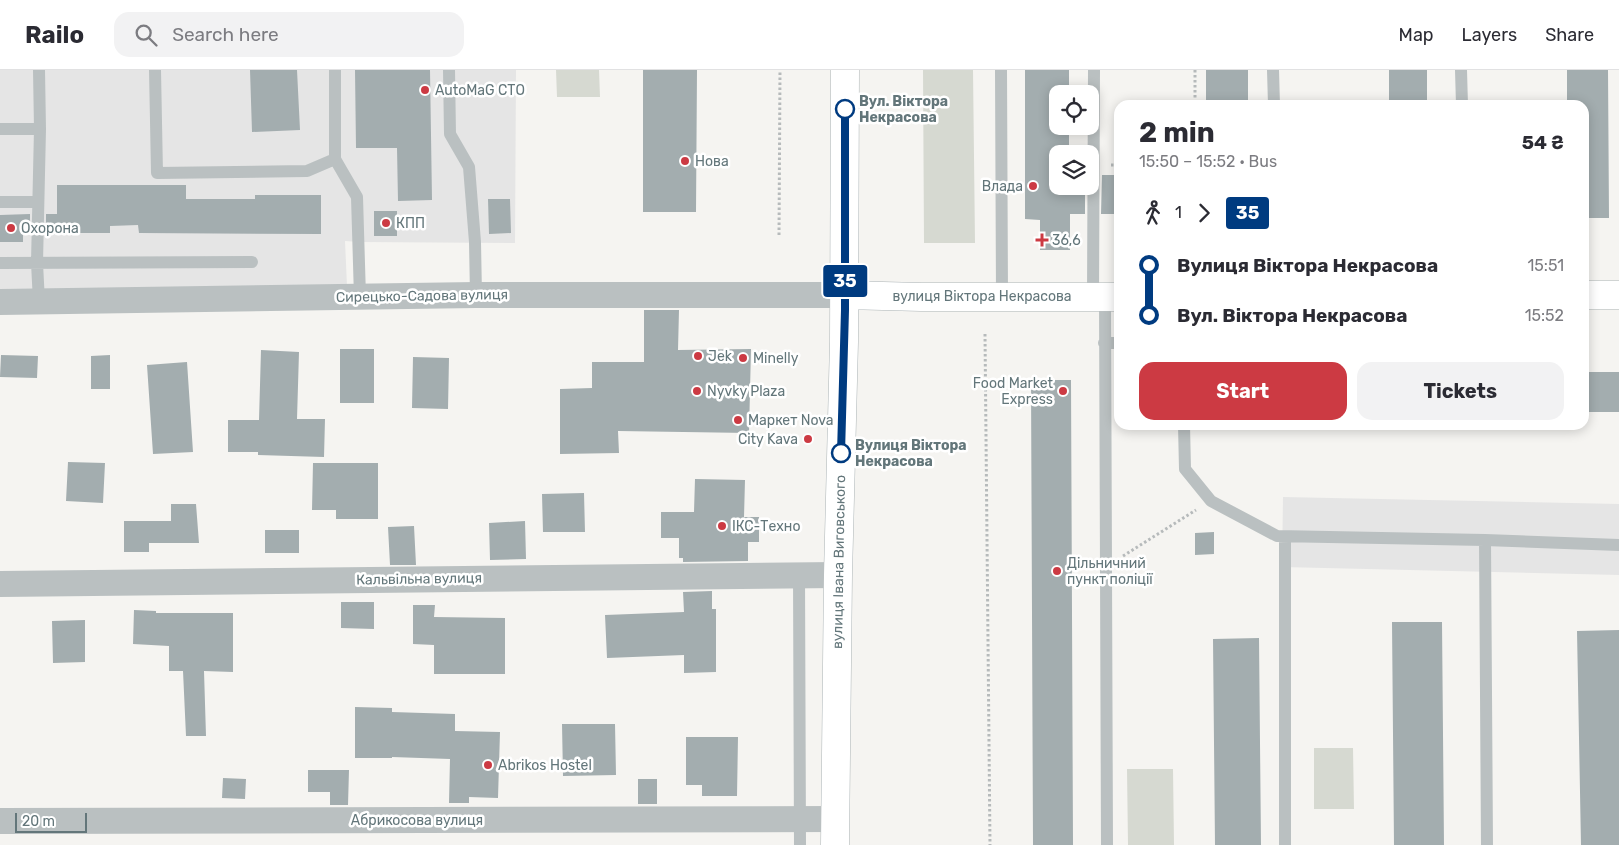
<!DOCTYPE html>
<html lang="en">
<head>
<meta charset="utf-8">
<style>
  :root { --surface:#fff; --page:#f2f2f3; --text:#2b2b33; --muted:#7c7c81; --line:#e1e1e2; --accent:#cc3a43 }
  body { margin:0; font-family:Rubik,sans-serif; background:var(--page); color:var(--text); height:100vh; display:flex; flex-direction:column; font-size:19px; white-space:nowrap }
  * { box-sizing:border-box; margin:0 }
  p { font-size:16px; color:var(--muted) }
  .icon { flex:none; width:28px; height:28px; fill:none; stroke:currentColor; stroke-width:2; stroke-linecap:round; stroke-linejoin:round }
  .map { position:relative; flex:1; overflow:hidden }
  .drawer { position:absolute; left:1114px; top:30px; width:475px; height:330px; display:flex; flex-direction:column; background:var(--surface); border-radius:15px; box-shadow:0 2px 12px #0003 }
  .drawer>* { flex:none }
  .badge { padding:0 10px; border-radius:4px; font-size:18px; line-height:32px }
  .buttons { position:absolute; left:1049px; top:15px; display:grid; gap:10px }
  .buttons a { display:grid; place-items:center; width:50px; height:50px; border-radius:10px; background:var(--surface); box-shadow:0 2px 12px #0003; font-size:25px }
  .scale { position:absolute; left:15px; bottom:12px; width:72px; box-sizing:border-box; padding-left:5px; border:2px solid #63767a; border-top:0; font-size:14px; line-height:18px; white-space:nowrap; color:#63767a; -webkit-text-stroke:4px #fff; paint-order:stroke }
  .map>.badge { position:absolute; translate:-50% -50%; box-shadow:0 0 0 2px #fff }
  .legs { display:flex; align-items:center; gap:8px; height:55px; padding:0 25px; font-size:16px }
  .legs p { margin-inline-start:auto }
  .headline { display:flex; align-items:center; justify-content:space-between; height:85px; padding:0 25px }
  h1 { font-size:28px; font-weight:700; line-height:38px }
  .cta { display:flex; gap:10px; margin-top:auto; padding:10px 25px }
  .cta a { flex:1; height:58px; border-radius:15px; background:var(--accent); color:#fff; font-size:20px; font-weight:700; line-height:58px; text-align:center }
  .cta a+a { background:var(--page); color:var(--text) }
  ul { padding:0 25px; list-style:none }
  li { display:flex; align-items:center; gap:18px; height:50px; font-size:19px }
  li i { display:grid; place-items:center; width:8px; height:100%; margin:0 6px; background:currentColor }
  li i::after { content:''; width:12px; height:12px; margin:-6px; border:4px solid; border-radius:50%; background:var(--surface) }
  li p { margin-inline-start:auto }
  li:first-child i { background:linear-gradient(#0000 50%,currentColor 0) }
  li:last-child i { background:linear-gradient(currentColor 50%,#0000 0) }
  header { display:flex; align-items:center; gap:30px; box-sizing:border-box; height:70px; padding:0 25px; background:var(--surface); border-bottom:1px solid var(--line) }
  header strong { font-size:24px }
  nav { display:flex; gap:28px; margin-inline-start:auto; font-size:18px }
  .search { width:350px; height:45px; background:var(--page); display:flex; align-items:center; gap:12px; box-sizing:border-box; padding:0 18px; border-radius:15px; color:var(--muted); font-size:19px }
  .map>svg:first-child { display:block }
  .built { fill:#e5e5e5 }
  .green { fill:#d6d9d1 }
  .building { fill:#a3adaf }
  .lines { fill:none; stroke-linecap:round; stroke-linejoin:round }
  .secondary-casing { stroke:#acb4b6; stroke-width:29 }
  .path { stroke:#b6babb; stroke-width:3; stroke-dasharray:2.5 2.5; stroke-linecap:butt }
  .service { stroke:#bac0c1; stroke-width:12 }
  .minor { stroke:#bac0c1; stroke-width:26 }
  .secondary { stroke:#fff; stroke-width:28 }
  .line-1-casing { stroke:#fff; stroke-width:11 }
  .line-1 { stroke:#003b80; stroke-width:8 }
  .poi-dot { fill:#cc3a43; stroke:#fff; stroke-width:2 }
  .stop-1-dot { fill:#fff; stroke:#003b80; stroke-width:2.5 }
  .labels { text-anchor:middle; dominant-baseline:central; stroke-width:5; stroke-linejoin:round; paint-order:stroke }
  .poi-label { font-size:14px; fill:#63767a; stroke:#fff; text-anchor:start }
  .stop-label { font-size:14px; font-weight:bold; fill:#63767a; stroke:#fff; text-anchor:start }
  .street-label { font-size:14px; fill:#63767a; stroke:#fff }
</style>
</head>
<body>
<header>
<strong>Railo</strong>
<div class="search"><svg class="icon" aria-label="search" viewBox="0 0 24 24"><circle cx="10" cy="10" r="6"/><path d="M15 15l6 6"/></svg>Search here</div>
<nav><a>Map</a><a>Layers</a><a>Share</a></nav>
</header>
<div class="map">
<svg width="1619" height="775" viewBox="0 0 1619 775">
  <rect width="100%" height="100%" fill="#f5f4f1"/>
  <!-- built -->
  <path class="built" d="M0,0H516L515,173L359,172L345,171L347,216L0,221Z
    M1283,427L1619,434V505L1282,497Z"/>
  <!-- green -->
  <path class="green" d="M556,0H599L600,27H557Z
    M923,0H973L975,173H924Z
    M1314,678H1353L1354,739H1314Z
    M1127,699H1173L1174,775H1128Z"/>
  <!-- building -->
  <path class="building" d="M250,0H297L300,60L252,62Z
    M355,0H430L432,130L398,131L397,78H356Z
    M643,0H697L696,142H643Z
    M1025,0H1069V24H1058V56H1069V84H1058V116H1085V144H1070V180H1040V150L1025,149Z
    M1206,0H1248V35H1206Z
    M1389,0H1427V35H1389Z
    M1567,0H1608L1609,148H1584V35H1567Z
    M1102,105H1119V144H1101Z
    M57,115H186V129H255V125H321V164L139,163L138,155L110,156V163H46V144H57Z
    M488,129H510L511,163L489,164Z
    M374,141H397V166H374Z
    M30,144V163H23V172H0V145Z
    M644,240H679L678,280L751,279L749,363L618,361L619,383L560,384V319L592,318V292H644Z
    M340,279H374V333H340Z
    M261,280L299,282L297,349H325L324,387L258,385V382H228V350H259Z
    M1,285L38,286L37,308L0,307Z
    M110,285V319H91V286Z
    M413,287L449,288L448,339L412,338Z
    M187,292L193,382L153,384L147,295Z
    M1584,302H1619V342H1584Z
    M1031,310H1071L1073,775H1033Z
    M68,392L105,393L103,433L66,431Z
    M313,393H378V449H336V440H312Z
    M695,409L745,410L744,447H759V472H748V491L683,492V488H679V468H661V442H694Z
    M584,423L585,462H543L542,424Z
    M171,434H196L199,473H149V482H124V451H171Z
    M525,451L526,489L490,490L489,453Z
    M414,456L416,495H390L388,457Z
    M265,460H299V483H265Z
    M1214,462V484L1195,485V463Z
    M712,521V539H716V602L684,603V585L607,588L605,545L684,542L683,522Z
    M341,532H374V559L341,558Z
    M413,535H435L434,547L505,548V604H434V575L413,574Z
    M134,540L156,541V543H233V602L204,601L206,666H186L183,601H169V576L133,574Z
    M85,550V592L53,593L52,551Z
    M1392,552H1442L1444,775H1394Z
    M1619,560V775H1581L1577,561Z
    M1259,568L1261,775H1215L1213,569Z
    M355,637L392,638V642L455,644V661L500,662L498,728L469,727V733H449L450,689L392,687V688H355Z
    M562,654H615L616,705L563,706Z
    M686,667H738L737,726H702V715H686Z
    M308,700H349L348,735H330V722H308Z
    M223,708L246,709L245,729L222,728Z
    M638,709H657V734H638Z"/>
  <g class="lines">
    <defs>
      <path id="secondary" d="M845,225L921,227H1119
        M1584,225H1619
        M835,775L838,505L844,272L845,0"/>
    </defs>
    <!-- secondary casing -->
    <use href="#secondary" class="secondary-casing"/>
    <!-- path -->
    <path class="path" d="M1195,0V35
      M1111,95H1119
      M779,165L780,0
      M985,264L990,775
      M1123,486L1196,440"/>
    <!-- service -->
    <path class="service" d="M155,0L157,103L307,101L335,89
      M335,0V89L357,127L360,227
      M449,0L450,64L469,97L475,172L476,225
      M1001,0L1002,227
      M1273,0L1274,35
      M1461,0L1462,35
      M0,59H40
      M0,132H38
      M0,193L252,192
      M1093,227L1094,0
      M1105,227L1107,775
      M39,232L37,193L40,59L39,0
      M1104,273H1119
      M1184,355L1185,399L1211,431L1277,466L1485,470L1619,475
      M1285,467V775
      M1485,470L1487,775
      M799,504L800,775"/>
    <!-- minor -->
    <path class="minor" d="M0,232L476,225H845
      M0,514L838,505
      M0,751L835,749"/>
    <!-- secondary -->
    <use href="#secondary" class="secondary"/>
  </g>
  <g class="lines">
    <defs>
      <path id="line-1" d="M841,383L845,240V39"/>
    </defs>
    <!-- line-1 casing -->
    <use href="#line-1" class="line-1-casing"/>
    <!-- line-1 -->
    <use href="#line-1" class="line-1"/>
  </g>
  <!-- markers -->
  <g class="poi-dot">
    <circle cx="425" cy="20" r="5"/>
    <circle cx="685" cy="91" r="5"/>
    <circle cx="1033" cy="116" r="5"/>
    <circle cx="386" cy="153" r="5"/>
    <circle cx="11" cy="158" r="5"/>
    <path d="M1039.5 162.5h5v5h5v5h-5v5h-5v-5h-5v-5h5z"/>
    <circle cx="698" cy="286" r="5"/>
    <circle cx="743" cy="288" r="5"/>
    <circle cx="697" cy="321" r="5"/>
    <circle cx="1063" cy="321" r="5"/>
    <circle cx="738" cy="350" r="5"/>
    <circle cx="808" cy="369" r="5"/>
    <circle cx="722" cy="456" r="5"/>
    <circle cx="1057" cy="501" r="5"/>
    <circle cx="488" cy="695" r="5"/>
  </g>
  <g class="stop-1-dot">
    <circle cx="845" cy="39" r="9"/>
    <circle cx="841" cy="383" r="9"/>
  </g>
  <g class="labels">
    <!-- poi labels -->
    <g class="poi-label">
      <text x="435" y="20">AutoMaG СТО</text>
      <text x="695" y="91">Нова</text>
      <text x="1023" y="116" text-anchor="end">Влада</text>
      <text x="396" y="153">КПП</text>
      <text x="21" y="158">Охорона</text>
      <text x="1052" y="170">36,6</text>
      <text x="708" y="286">Jek</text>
      <text x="753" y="288">Minelly</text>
      <text x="1053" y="313" text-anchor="end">Food Market<tspan x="1053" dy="16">Express</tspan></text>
      <text x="707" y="321">Nyvky Plaza</text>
      <text x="748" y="350">Маркет Nova</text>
      <text x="798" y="369" text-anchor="end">City Kava</text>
      <text x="732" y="456">ІКС-Техно</text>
      <text x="1067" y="493">Дільничний<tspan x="1067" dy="16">пункт поліції</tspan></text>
      <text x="498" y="695">Abrikos Hostel</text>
    </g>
    <!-- stop labels -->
    <g class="stop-label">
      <text x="859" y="31">Вул. Віктора<tspan x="859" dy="16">Некрасова</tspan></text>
      <text x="855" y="375">Вулиця Віктора<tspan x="855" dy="16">Некрасова</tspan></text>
    </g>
    <!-- street labels -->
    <g class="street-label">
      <text transform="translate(422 226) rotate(-1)">Сирецько-Садова вулиця</text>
      <text x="982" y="226">вулиця Віктора Некрасова</text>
      <text transform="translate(839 492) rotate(-89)">вулиця Івана Виговського</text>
      <text transform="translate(419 509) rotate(-1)">Кальвільна вулиця</text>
      <text x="417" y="750">Абрикосова вулиця</text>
    </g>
  </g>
</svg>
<div class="buttons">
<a><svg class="icon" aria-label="locate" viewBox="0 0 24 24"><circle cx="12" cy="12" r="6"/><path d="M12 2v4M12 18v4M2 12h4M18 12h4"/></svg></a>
<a><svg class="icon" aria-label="layers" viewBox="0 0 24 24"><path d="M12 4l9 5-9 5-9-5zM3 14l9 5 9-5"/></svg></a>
</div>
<div class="scale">20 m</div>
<b class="badge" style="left:845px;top:211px;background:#003b80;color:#fff">35</b>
<section class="drawer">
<div class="headline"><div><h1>2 min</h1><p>15:50 – 15:52 · Bus</p></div><b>54 ₴</b></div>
<div class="legs"><svg class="icon" aria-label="walk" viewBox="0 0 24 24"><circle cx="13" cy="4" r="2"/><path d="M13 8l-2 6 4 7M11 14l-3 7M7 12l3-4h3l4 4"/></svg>1<svg class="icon" aria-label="forward" viewBox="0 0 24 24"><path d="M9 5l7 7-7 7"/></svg><b class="badge" style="background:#003b80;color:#fff">35</b></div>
<ul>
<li><i style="color:#003b80"></i><b>Вулиця Віктора Некрасова</b><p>15:51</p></li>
<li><i style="color:#003b80"></i><b>Вул. Віктора Некрасова</b><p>15:52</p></li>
</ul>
<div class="cta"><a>Start</a><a>Tickets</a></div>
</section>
</div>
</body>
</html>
